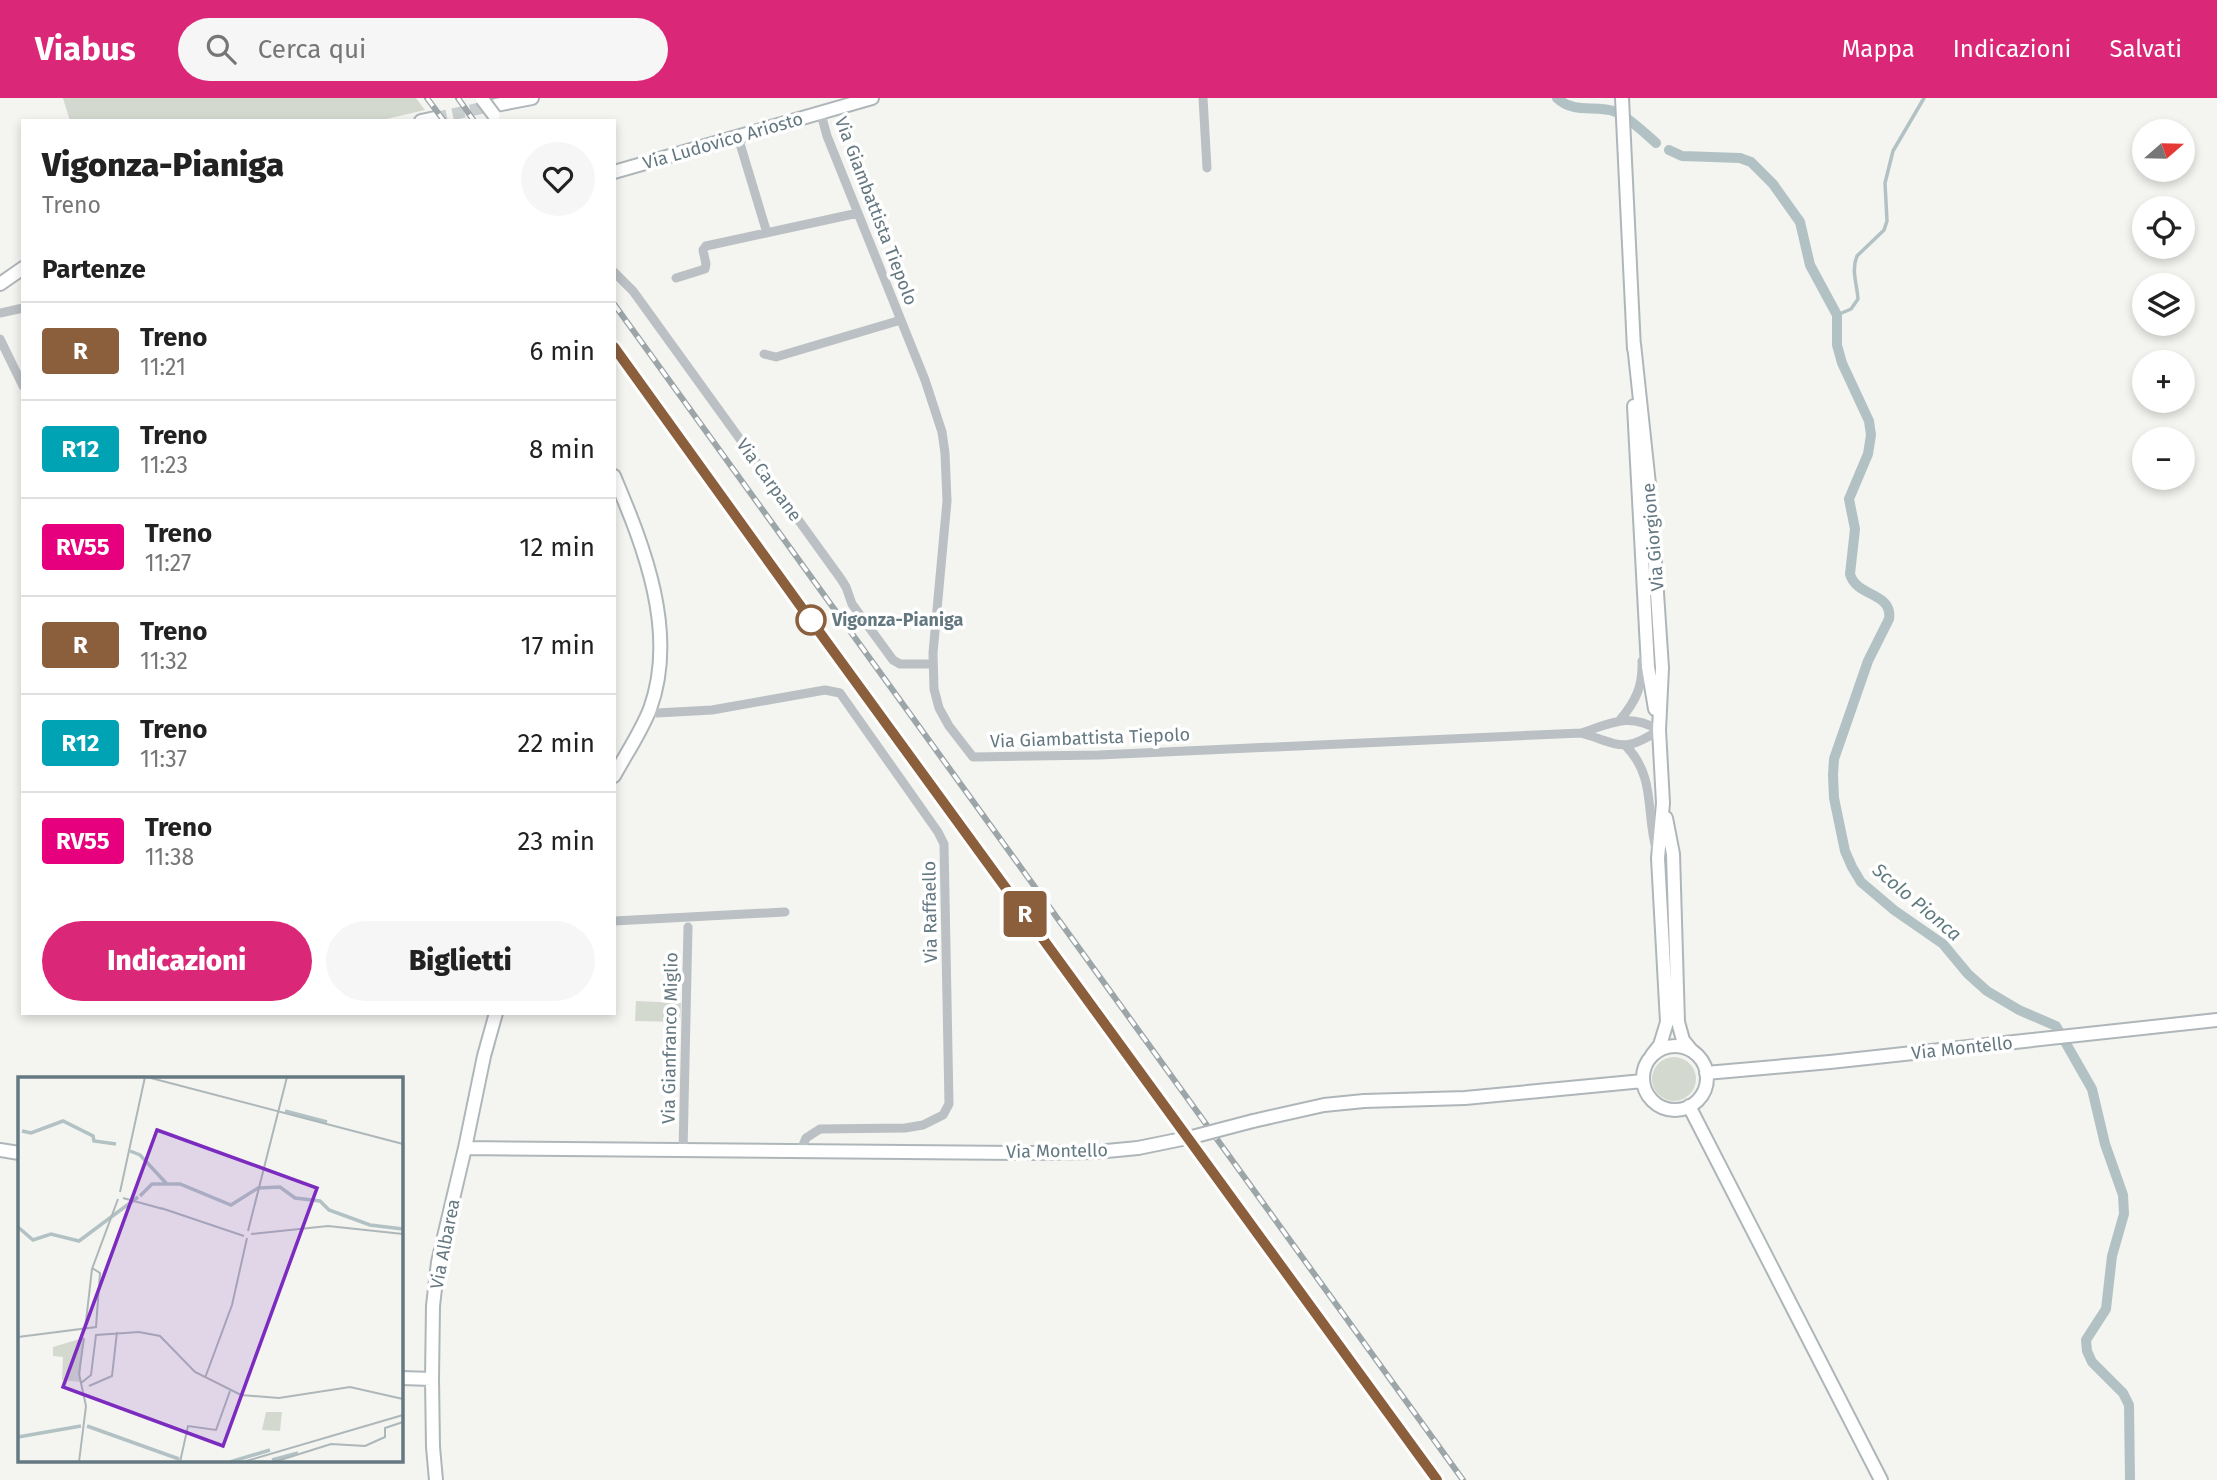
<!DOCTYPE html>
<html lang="it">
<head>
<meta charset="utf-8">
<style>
  :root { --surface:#fff; --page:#f6f6f6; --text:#222; --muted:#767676; --line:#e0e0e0; --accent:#db2777 }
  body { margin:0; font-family:"Fira Sans",sans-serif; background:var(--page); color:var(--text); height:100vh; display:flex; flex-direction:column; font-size:26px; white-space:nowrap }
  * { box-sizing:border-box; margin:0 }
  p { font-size:23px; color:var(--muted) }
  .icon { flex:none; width:38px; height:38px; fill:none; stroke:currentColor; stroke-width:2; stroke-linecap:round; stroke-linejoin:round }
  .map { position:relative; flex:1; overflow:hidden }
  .side { position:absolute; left:21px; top:21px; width:595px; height:896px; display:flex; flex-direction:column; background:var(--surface); border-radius:0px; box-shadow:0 4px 10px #0003 }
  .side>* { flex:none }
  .badge { padding:0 14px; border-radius:5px; font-size:24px; line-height:46px }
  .needle { width:46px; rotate:70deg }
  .controls { position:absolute; left:2132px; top:21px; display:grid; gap:14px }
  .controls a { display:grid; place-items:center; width:63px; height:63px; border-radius:50%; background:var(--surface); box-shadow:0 4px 10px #0003; font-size:35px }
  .map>.badge { position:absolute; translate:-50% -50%; box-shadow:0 0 0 4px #fff }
  h2 { padding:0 21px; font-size:26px; line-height:63px }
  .round { display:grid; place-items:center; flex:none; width:74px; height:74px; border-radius:37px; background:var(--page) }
  .summary { display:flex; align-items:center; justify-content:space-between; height:119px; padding:0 21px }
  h1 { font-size:33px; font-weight:800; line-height:52px }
  .action { display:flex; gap:14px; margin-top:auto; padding:14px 21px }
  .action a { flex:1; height:80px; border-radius:42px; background:var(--accent); color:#fff; font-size:28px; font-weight:800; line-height:80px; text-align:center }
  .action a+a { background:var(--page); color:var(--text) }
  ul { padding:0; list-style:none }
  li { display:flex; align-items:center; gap:21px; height:98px; padding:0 21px; border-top:2px solid var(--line) }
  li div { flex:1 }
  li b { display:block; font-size:26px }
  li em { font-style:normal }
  li .badge { min-width:77px; font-weight:700; text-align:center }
  header { display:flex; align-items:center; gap:42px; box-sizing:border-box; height:98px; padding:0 35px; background:var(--accent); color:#fff }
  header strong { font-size:33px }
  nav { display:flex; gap:38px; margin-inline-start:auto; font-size:24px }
  .search { width:490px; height:63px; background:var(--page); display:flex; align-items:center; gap:18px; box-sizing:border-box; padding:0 24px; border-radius:38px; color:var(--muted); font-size:26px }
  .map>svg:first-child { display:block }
  .green { fill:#d4d9d0 }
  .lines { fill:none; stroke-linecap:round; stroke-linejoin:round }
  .stream { stroke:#b2c2c4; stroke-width:3.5 }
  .canal { stroke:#b2c2c4; stroke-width:10 }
  .secondary-tunnel { stroke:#c9cfcf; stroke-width:12; stroke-dasharray:12 6; stroke-linecap:butt }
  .secondary-casing { stroke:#afb6b9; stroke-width:16 }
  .street { stroke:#bac0c3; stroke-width:9 }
  .secondary { stroke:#fff; stroke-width:12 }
  .rail-casing { stroke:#9ca5a8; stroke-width:6 }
  .rail { stroke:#fff; stroke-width:3.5; stroke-dasharray:10; stroke-linecap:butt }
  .secondary-bridge-casing { stroke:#afb6b9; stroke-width:16; stroke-linecap:butt }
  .secondary-bridge { stroke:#fff; stroke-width:12 }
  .line-casing { stroke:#fff; stroke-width:16 }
  .line { stroke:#8b5e3c; stroke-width:10 }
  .stop-dot { fill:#fff; stroke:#8b5e3c; stroke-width:3.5 }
  .labels { text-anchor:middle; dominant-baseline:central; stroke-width:7; stroke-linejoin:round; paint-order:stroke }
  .street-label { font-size:18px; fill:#647881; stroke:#fff }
  .stop-label { font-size:18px; font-weight:bold; fill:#647881; stroke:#fff; text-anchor:start }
  .water-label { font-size:19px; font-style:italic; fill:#5f7b7f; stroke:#fff }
  .inset-river { fill:none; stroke:#b2c2c4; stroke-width:3.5 }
  .inset-road { fill:none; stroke:#adb7ba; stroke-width:2 }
  .view { fill:#7b2cbf; fill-opacity:0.15; stroke:#7b2cbf; stroke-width:3.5 }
  .inset-edge { fill:none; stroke:#647881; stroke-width:3.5 }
</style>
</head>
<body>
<header>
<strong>Viabus</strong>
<div class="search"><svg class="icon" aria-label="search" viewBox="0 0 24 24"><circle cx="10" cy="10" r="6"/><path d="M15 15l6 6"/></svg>Cerca qui</div>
<nav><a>Mappa</a><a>Indicazioni</a><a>Salvati</a></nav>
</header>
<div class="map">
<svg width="2217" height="1382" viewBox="0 0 2217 1382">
  <rect width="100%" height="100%" fill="#f4f4f0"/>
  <!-- green -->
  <path class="green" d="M63,0H416L425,12L378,23H70Z
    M636,903L681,905L680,924L635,923Z
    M1652 981a22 22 0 1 1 44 0a22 22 0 1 1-44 0Z"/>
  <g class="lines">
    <!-- stream -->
    <path class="stream" d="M1837,217L1851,211L1858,201C1857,186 1851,172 1857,158L1884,132L1887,123L1885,85L1893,53L1924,0"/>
    <!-- canal -->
    <path class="canal" d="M1557,0C1575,17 1596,6 1616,14C1626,17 1647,37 1656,45
      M1669,52L1682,58L1740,60L1751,64L1773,86L1800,124L1810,167L1837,217V247L1842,265L1869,323L1871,337L1868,356L1849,401L1855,431L1850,476C1856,499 1893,494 1889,521L1868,563L1834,661L1833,677L1834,700L1845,753L1852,769L1861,784L1894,812L1943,846L1968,876L1987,893L2019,912L2056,928L2092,991L2105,1046L2123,1097L2124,1116L2112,1158L2106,1211L2086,1242L2087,1253L2092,1264L2123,1295L2129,1307L2130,1382"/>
    <!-- secondary-tunnel -->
    <path class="secondary-tunnel" d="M435,20L496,7"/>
    <defs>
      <path id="secondary" d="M1622,0L1634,251
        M496,7L532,0
        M421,23L435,20
        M614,74L872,0
        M0,186L23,170
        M1634,246L1651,405L1662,570L1659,632L1663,705L1658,760L1667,924L1660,947L1652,957
        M1634,308L1648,569L1655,611
        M614,378C644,449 678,534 650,611C641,634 626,656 614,678
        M1666,720L1673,756L1678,924L1683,942L1692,953
        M1643 980a32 32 0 1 1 64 0a32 32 0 1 1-64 0Z
        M1706,975L1830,964L2217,922
        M1689,1008L1881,1382
        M1253,1023L1324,1007L1364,1003L1465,1000L1643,983
        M465,1050L1029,1055L1096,1054L1138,1050
        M0,1052L19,1055
        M401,1280L432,1281
        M436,1382L433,1349L432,1281L433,1208L438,1164L465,1050L484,958L496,915"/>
    </defs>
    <!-- secondary casing -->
    <use href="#secondary" class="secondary-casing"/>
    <!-- street -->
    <path class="street" d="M1203,0L1207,70
      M821,16L827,38L925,282L942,334L945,355L947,403L933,555L934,591L939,610L949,628L973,659L1099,657L1581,635C1612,625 1628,614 1659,632C1623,656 1619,646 1581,635
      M738,39L767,135
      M614,174L633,193L841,481L846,489L852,506L893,562L900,566H932
      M676,180L705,171L706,166L703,152L706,148L858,115
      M0,215L23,210
      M0,241L23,288
      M764,256L776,259L901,222
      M649,613L657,615L712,612L825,592L840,595L938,734L944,746L949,1006L943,1017L923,1027L905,1030L820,1031L806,1040L801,1052
      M1620,622C1636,603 1643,588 1642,563
      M1626,648C1657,680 1645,716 1657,754
      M614,823L785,814
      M683,1053L688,829"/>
    <!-- secondary -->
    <use href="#secondary" class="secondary"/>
    <defs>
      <path id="rail" d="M427,0L444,23
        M458,0L474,23
        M614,206L1463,1382
        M614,249L807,517L1437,1382"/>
    </defs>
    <!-- rail casing -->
    <use href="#rail" class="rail-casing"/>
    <!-- rail -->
    <use href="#rail" class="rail"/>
    <defs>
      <path id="secondary-bridge" d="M482,1L494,17
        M1138,1050L1192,1039L1253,1023"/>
    </defs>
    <!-- secondary-bridge casing -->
    <use href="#secondary-bridge" class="secondary-bridge-casing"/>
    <!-- secondary-bridge -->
    <use href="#secondary-bridge" class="secondary-bridge"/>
  </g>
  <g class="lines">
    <defs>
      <path id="line" d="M614,249L807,517L1437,1382"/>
    </defs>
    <!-- line casing -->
    <use href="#line" class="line-casing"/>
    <!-- line -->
    <use href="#line" class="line"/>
  </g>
  <!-- markers -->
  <circle class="stop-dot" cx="811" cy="522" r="14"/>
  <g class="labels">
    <!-- street labels -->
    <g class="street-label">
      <text transform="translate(723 43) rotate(-16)">Via Ludovico Ariosto</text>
      <text transform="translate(876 113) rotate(69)">Via Giambattista Tiepolo</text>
      <text transform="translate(769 382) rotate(54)">Via Carpane</text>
      <text transform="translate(1653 439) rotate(-95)">Via Giorgione</text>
      <text transform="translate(1090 640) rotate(-2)">Via Giambattista Tiepolo</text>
      <text transform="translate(930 814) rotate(-91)">Via Raffaello</text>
      <text transform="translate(670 940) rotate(-89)">Via Gianfranco Miglio</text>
      <text transform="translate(1962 950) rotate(-6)">Via Montello</text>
      <text transform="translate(1057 1053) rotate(-1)">Via Montello</text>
      <text transform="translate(445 1146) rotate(-79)">Via Albarea</text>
    </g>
    <!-- stop labels -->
    <g class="stop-label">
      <text x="832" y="522">Vigonza-Pianiga</text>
    </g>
    <!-- water labels -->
    <g class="water-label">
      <text transform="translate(1917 804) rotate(40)">Scolo Pionca</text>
    </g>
  </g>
  <!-- overview -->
  <g transform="translate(18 979)">
    <rect width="385" height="385" fill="#f4f4f0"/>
    <path d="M65,261L62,305L44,303L45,280L35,279V270ZM248,335H264L262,354L244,353Z" fill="#d4d9d0"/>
    <path class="inset-river" d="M267,34L309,45M4,54L13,56L45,44L75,59L76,64L98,67M112,74L122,78L148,106M122,119L134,107H162L213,128L240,111L262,110L277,121L302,124L311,133L352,148L385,152M0,150L15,163L33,157L61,164L120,120M69,349L161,382M0,360L63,349M254,383L280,376M212,385L252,373"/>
    <path class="inset-road" d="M129,0L385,67M102,115L127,0M105,121L145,132M143,131L226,159M230,154L269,0M233,157L310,149L385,157M67,253L74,192L100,122M0,260L78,250L82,196L74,191M187,301L214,228L229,161M63,306L73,298L78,258L121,255L142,259L177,295L223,318L261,321L332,310L385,322M71,309L94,299L99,255M61,385L68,329L61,297L66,261M162,385L170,349L198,353L212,314M225,385L385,338M256,385L313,367L347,369L367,360V351L385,345"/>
    <path class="view" d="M139,53L299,111L205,369L45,310Z"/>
    <rect width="385" height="385" class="inset-edge"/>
  </g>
</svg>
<div class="controls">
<a><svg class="needle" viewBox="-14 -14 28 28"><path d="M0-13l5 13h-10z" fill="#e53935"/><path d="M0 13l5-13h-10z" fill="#767676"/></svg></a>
<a><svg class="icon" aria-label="locate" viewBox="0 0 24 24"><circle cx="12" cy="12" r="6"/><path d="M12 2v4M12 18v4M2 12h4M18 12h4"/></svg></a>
<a><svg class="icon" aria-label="layers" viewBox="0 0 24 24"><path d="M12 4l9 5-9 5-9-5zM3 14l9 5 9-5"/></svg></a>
<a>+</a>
<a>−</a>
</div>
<b class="badge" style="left:1025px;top:816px;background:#8b5e3c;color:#fff">R</b>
<section class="side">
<div class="summary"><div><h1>Vigonza-Pianiga</h1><p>Treno</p></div><a class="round"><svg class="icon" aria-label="heart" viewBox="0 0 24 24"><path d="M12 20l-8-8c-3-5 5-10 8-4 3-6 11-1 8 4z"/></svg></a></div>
<h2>Partenze</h2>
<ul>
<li><span class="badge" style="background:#8b5e3c;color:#fff">R</span><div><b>Treno</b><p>11:21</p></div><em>6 min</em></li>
<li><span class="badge" style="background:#00a3b4;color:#fff">R12</span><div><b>Treno</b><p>11:23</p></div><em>8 min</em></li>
<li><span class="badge" style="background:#e6007e;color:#fff">RV55</span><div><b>Treno</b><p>11:27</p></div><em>12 min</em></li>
<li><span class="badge" style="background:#8b5e3c;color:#fff">R</span><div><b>Treno</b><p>11:32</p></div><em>17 min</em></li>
<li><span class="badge" style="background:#00a3b4;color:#fff">R12</span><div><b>Treno</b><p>11:37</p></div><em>22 min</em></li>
<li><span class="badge" style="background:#e6007e;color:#fff">RV55</span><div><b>Treno</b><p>11:38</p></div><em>23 min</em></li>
</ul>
<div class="action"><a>Indicazioni</a><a>Biglietti</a></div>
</section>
</div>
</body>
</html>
